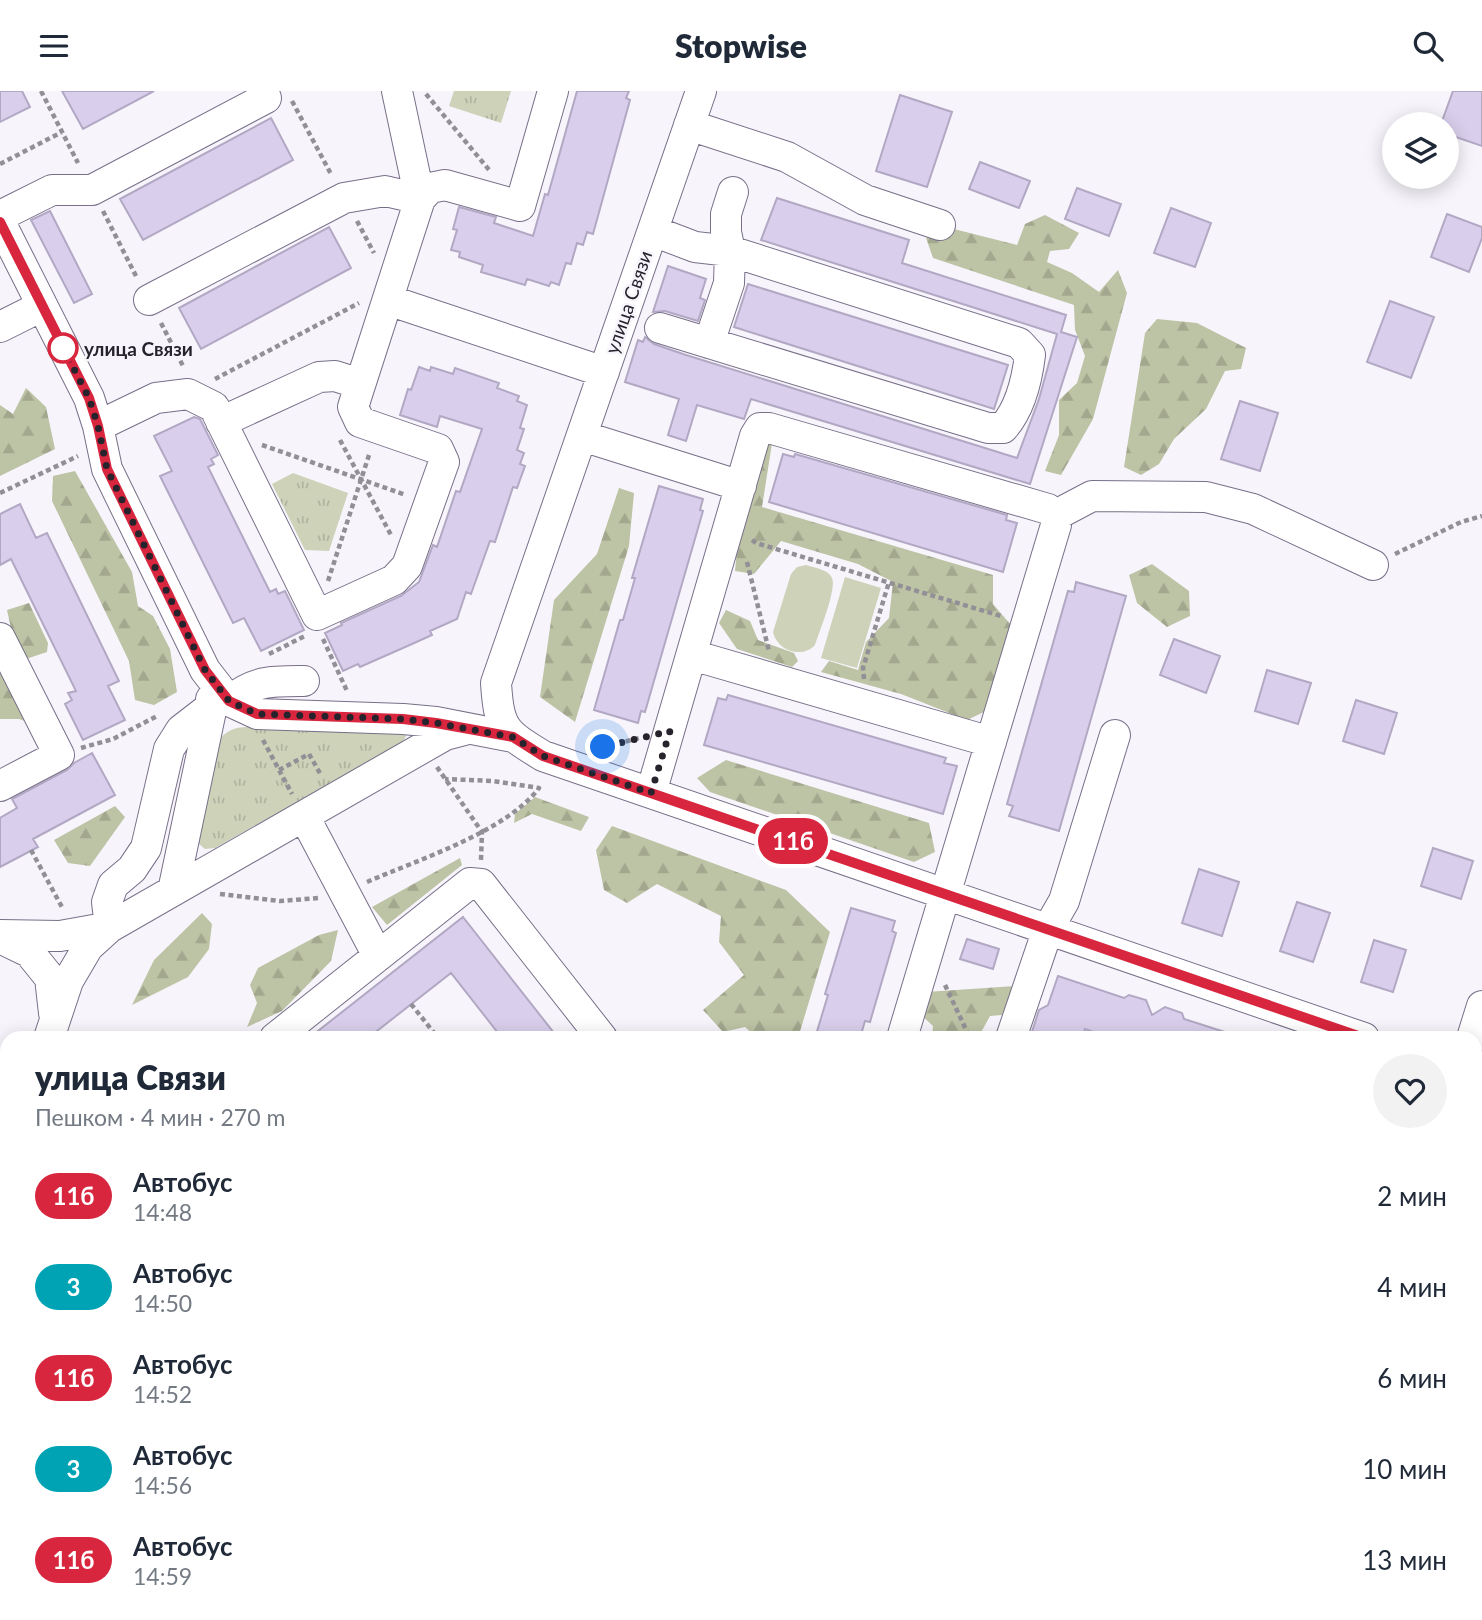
<!DOCTYPE html>
<html lang="ru">
<head>
<meta charset="utf-8">
<style>
  :root { --surface:#fff; --page:#f2f2f3; --text:#1f2937; --muted:#747a83 }
  body { margin:0; font-family:Lato,sans-serif; background:var(--page); color:var(--text); height:100vh; display:flex; flex-direction:column; font-size:26px; white-space:nowrap }
  * { box-sizing:border-box; margin:0 }
  p { font-size:23px; color:var(--muted) }
  .icon { flex:none; width:38px; height:38px; fill:none; stroke:currentColor; stroke-width:2; stroke-linecap:round; stroke-linejoin:round }
  .map { position:relative; flex:1; overflow:hidden }
  .drawer { position:absolute; left:0px; top:940px; width:1482px; height:590px; display:flex; flex-direction:column; background:var(--surface); border-radius:21px 21px 0 0; box-shadow:0 4px 18px #0003 }
  .drawer>* { flex:none }
  .badge { padding:0 14px; border-radius:23px; font-size:24px; line-height:46px }
  .controls { position:absolute; left:1382px; top:21px; display:grid; gap:14px }
  .controls a { display:grid; place-items:center; width:77px; height:77px; border-radius:50%; background:var(--surface); box-shadow:0 4px 18px #0003; font-size:35px }
  .you { position:absolute; width:35px; height:35px; margin:-18px; border:5px solid #fff; border-radius:50%; background:#1a73e8; box-shadow:0 0 0 10px #1a73e833 }
  .map>.badge { position:absolute; translate:-50% -50%; box-shadow:0 0 0 4px #fff }
  .round { display:grid; place-items:center; flex:none; width:74px; height:74px; border-radius:37px; background:var(--page) }
  .summary { display:flex; align-items:center; justify-content:space-between; height:119px; padding:0 35px }
  h1 { font-size:33px; font-weight:800; line-height:52px }
  ul { padding:0; list-style:none }
  li { display:flex; align-items:center; gap:21px; height:91px; padding:0 35px }
  li div { flex:1 }
  li b { display:block; font-size:26px }
  li em { font-style:normal }
  li .badge { min-width:77px; font-weight:700; text-align:center }
  header { display:flex; justify-content:space-between; align-items:center; height:91px; padding:0 35px; background:var(--surface); font-size:32px; font-weight:800 }
  .map>svg:first-child { display:block }
  .grass { fill:url(#grass-tufts) }
  .forest { fill:url(#forest-firs) }
  .pitch { fill:#cdd2b9 }
  .building { fill:#d9cfec; stroke:#b2a8c4; stroke-width:2 }
  .lines { fill:none; stroke-linecap:round; stroke-linejoin:round }
  .minor-casing { stroke:#786f89; stroke-width:32 }
  .path { stroke:#928f96; stroke-width:4.5; stroke-dasharray:5 3.5; stroke-linecap:butt }
  .minor { stroke:#fff; stroke-width:30 }
  .line-casing { stroke:#fff; stroke-width:16 }
  .line { stroke:#d7263d; stroke-width:10 }
  .walk { stroke:#27232d; stroke-width:7; stroke-dasharray:0 12.6 }
  .stop-dot { fill:#fff; stroke:#d7263d; stroke-width:3.5 }
  .labels { text-anchor:middle; dominant-baseline:central; stroke-width:5; stroke-linejoin:round; paint-order:stroke }
  .street-label { font-size:19px; fill:#27232d; stroke:#f7f5fb }
  .stop-label { font-size:19px; font-weight:bold; fill:#27232d; stroke:#f7f5fb; text-anchor:start }
</style>
</head>
<body>
<header><svg class="icon" aria-label="menu" viewBox="0 0 24 24"><path d="M4 6h16M4 12h16M4 18h16"/></svg>Stopwise<svg class="icon" aria-label="search" viewBox="0 0 24 24"><circle cx="10" cy="10" r="6"/><path d="M15 15l6 6"/></svg></header>
<div class="map">
<svg width="1482" height="1529" viewBox="0 0 1482 1529">
  <defs>
    <pattern id="grass-tufts" width="24" height="20" patternUnits="userSpaceOnUse" patternTransform="scale(1.75)"><rect width="24" height="20" fill="#cdd2b9"/><path d="M3 7l-1-3M5 7V3M7 7l1-3M15 17l-1-3M17 17v-4M19 17l1-3" fill="none" stroke="#b0b49f"/></pattern>
    <pattern id="forest-firs" width="22" height="20" patternUnits="userSpaceOnUse" patternTransform="scale(1.75)"><rect width="22" height="20" fill="#bdc3a5"/><path d="M5 1l3.5 6h-7zM16 11l3.5 6h-7z" fill="#a2a78e"/></pattern>
  </defs>
  <rect width="100%" height="100%" fill="#f7f5fb"/>
  <!-- grass -->
  <path class="grass" d="M454,0H511L501,32L449,15Z
    M293,382L348,402L329,460L305,459L272,393Z
    M249,636L405,640L406,645L403,651L215,757L205,758L199,753L198,743L216,653C225,640 233,636 249,636Z"/>
  <!-- forest -->
  <path class="forest" d="M1045,124L1079,142L1069,158L1050,160L1047,171L1072,182L1099,201L1118,179L1127,202L1093,328L1061,384L1045,380L1059,344V309L1077,292L1085,265L1075,239L1074,214L933,167L926,147L946,136L1017,154L1025,133Z
    M1157,228L1197,232L1246,257L1241,278L1225,280L1206,318L1174,348L1159,373L1141,384L1124,376L1145,242Z
    M26,297L46,316L55,358L0,385V314L13,323Z
    M773,346L762,416L993,484V513L1011,534L984,621L967,629L901,603L821,581L829,570L858,579L866,551L889,527L893,491L858,473L781,450L754,483L735,480L742,406L753,370Z
    M75,380L132,481L138,515L153,525L170,558L177,601L154,614L135,609L129,570L52,410L53,385Z
    M619,397L634,402L629,455L575,631L540,606L554,509L597,463Z
    M1152,473L1189,500L1190,525L1167,536L1137,512L1129,484Z
    M29,512L48,552L47,561L20,570L42,636L19,628H0V548L13,546L7,519Z
    M726,519L750,530L758,549L794,562L798,570L792,576L737,558L719,532Z
    M726,669L929,732L935,761L914,771L710,701L697,687Z
    M535,706L589,726L581,740L532,723L514,732L515,723Z
    M115,715L125,726L90,775L68,772L54,749Z
    M612,735L786,799L830,841L798,947H757L745,936L723,941L703,919L744,884L719,851L721,825L657,793L627,812L604,799L596,759Z
    M460,767L462,774L387,834L372,816Z
    M202,822L212,833L209,858L188,886L132,914L154,869Z
    M338,839L331,870L282,920L247,936L257,912L250,894L258,877L319,844Z
    M1015,895L1002,924L990,925L978,947H932L933,935L918,921L926,901Z
    M0,1290H7V1393L0,1391Z"/>
  <!-- pitch -->
  <path class="pitch" d="M806,474C814,477 828,478 832,487C837,498 819,541 815,554C802,568 777,560 773,541L791,483L797,476Z
    M845,486L881,497L857,577L821,567Z
    M626,1523H720L711,1529H631Z"/>
  <!-- building -->
  <path class="building" d="M0,0H22L30,16L0,31Z
    M62,0H154L83,38Z
    M577,0H629L626,7L630,9L593,143L587,141L583,154L577,152L571,173L566,172L559,194L551,191L549,195L527,188L525,194L481,181L483,174L459,166L460,161L451,159L457,139L453,138L459,116L496,126L494,132L533,145L545,103L548,104Z
    M1453,0H1482V55L1447,43V33H1441Z
    M900,4L952,21L927,96L876,80Z
    M271,27L293,69L143,149L120,108Z
    M980,71L1030,90L1019,117L969,98Z
    M1077,97L1121,113L1109,145L1065,128Z
    M777,107L909,149L902,172L1066,224L1061,241L1077,246L1030,393L751,308L744,328L697,314L686,350L668,344L679,308L625,291L638,249L643,251L645,246L654,253L686,264L1017,367L1039,308L1057,243L761,149Z
    M1171,117L1211,132L1195,176L1154,162Z
    M50,120L92,203L74,212L31,129Z
    M1447,123L1482,136V147L1469,181L1431,166Z
    M329,136L351,177L201,258L179,217Z
    M668,175L706,188L700,207L705,209L698,230L665,220L653,221Z
    M748,193L1008,274L994,318L734,236Z
    M1390,210L1434,226L1411,287L1367,271Z
    M419,276L430,280L431,276L453,283L455,277L499,292L497,297L519,305L517,310L527,314L520,337L524,338L517,359L524,362L520,373L525,375L517,397L513,396L495,451L490,450L471,503L466,501L457,528L430,540L432,544L412,553L360,576L358,573L343,580L325,542L342,534L341,532L401,505L419,491L433,454L437,456L456,400L460,401L482,338L440,325L437,336L400,324L408,298L411,299Z
    M1240,310L1278,322L1260,380L1221,368Z
    M194,326L200,328L218,364L211,368L214,373L208,376L270,501L276,498L278,503L285,500L304,539L261,560L244,527L233,532L160,385L172,380L154,345Z
    M783,363L794,366L795,363L1007,424L1006,429L1017,432L1003,481L769,411Z
    M659,395L703,408L700,419L703,420L645,621L641,620L638,632L594,619L620,529H623L635,487H632Z
    M20,413L36,447L47,442L119,590L108,595L125,629L83,649L65,613L72,609L68,602L76,600L11,468L0,474V423Z
    M1076,491L1126,505L1059,740L1009,725L1013,715L1007,713L1068,500L1074,501Z
    M1174,548L1220,565L1206,602L1160,584Z
    M1267,579L1311,592L1298,633L1255,620Z
    M728,604L946,667L944,672L957,675L943,723L704,654L718,607L726,609Z
    M1356,609L1397,622L1384,663L1343,650Z
    M92,662L115,704L33,748L38,756L0,776V727L17,717L12,708L67,679L74,672Z
    M1433,757L1473,770L1461,808L1421,795Z
    M1199,778L1239,791L1222,845L1182,832Z
    M1297,811L1330,822L1313,871L1280,860Z
    M851,817L895,830L892,840L896,842L870,931L865,930L860,947H815L828,904L825,903Z
    M463,826L558,947H502L451,882L368,947H309Z
    M967,848L999,858L993,878L960,868Z
    M1374,849L1406,859L1393,901L1361,891Z
    M1058,885L1124,907L1129,904L1146,909L1152,924L1165,916L1182,922L1184,928L1231,943L1230,947H1110L1085,938L1082,947H1030L1039,919L1048,914Z"/>
  <g class="lines">
    <defs>
      <path id="minor" d="M701,0L496,592C499,638 504,641 543,665L1364,947
        M689,34L787,66L865,109L940,134
        M0,125L52,99H92L266,7
        M0,131L89,307L98,335L107,378L205,579L229,610L257,623L403,628L436,631L513,646
        M653,140L695,156L730,160L1019,252L1030,264C1027,289 1020,318 1003,337H988L660,237
        M149,209L344,107L385,100L420,108L397,0
        M388,209L604,281
        M0,236L42,215
        M709,252L729,192L730,160L726,141V123L733,101
        M221,331L319,286L335,285L360,293
        M98,335L156,307L188,303L214,316L317,524L394,489L407,475L444,371L438,358L360,331L353,316L420,108L430,97L445,94L520,115L553,0
        M582,345L741,395
        M1056,424L1092,405L1206,406L1253,418L1373,474
        M0,547L59,664L0,695
        M692,564L991,651
        M229,610C255,589 272,590 304,590
        M651,702L755,345L760,337H769L1048,418L1056,424V434L902,947
        M304,725L378,865
        M173,800L212,615L211,608
        M0,844L60,845L110,836L107,811L113,794L132,778L146,757L169,658L181,639L212,615
        M0,847L29,861L50,887L54,922
        M49,947L68,890L88,856L110,836L445,644L468,638
        M275,947L470,792L481,793L602,947
        M1011,947L1048,838L1064,810L1115,644
        M1472,947L1482,915
        M1475,985L1482,988
        M0,1104L7,1081
        M0,1275L7,1277
        M0,1456L7,1459
        M177,1522L194,1529
        M495,1522L501,1529"/>
    </defs>
    <!-- minor casing -->
    <use href="#minor" class="minor-casing"/>
    <!-- path -->
    <path class="path" d="M41,0L78,72
      M426,3L490,80
      M292,10L332,85
      M0,73L62,41
      M103,120L137,187
      M357,130L374,162
      M161,232L184,277
      M215,288L359,212
      M340,349L391,444
      M262,354L406,404
      M0,402L78,365
      M752,449L756,452L1001,525
      M1395,463L1461,431L1482,425
      M747,471L769,560
      M328,490L370,361
      M323,548L347,600
      M269,563L305,545
      M864,588L863,577L889,491
      M263,649L292,703
      M81,657L113,648L157,625
      M601,657L639,647
      M437,676L482,741L481,769
      M279,679L309,663L321,684
      M31,759L63,818
      M367,791C417,769 506,741 539,697L493,690L445,688
      M220,803L280,810L319,807
      M945,894L970,947
      M411,913L435,943
      M743,1522L744,1529"/>
    <!-- minor -->
    <use href="#minor" class="minor"/>
  </g>
  <g class="lines">
    <defs>
      <path id="line" d="M0,131L89,307L98,335L107,378L205,579L229,610L257,623L403,628L436,632L513,646L543,665L1364,947"/>
    </defs>
    <!-- line casing -->
    <use href="#line" class="line-casing"/>
    <!-- line -->
    <use href="#line" class="line"/>
    <!-- walk -->
    <path class="walk" d="M63,257L89,307L98,335L107,378L205,579L229,610L257,623L403,628L436,632L513,646L543,665L651,702L670,640L603,656"/>
  </g>
  <!-- markers -->
  <circle class="stop-dot" cx="63" cy="257" r="14"/>
  <g class="labels">
    <!-- street labels -->
    <g class="street-label">
      <text transform="translate(628 211) rotate(-71)">улица Связи</text>
    </g>
    <!-- stop labels -->
    <g class="stop-label">
      <text x="84" y="257">улица Связи</text>
    </g>
  </g>
</svg>
<div class="controls">
<a><svg class="icon" aria-label="layers" viewBox="0 0 24 24"><path d="M12 4l9 5-9 5-9-5zM3 14l9 5 9-5"/></svg></a>
</div>
<div class="you" style="left:603px;top:656px"></div>
<b class="badge" style="left:793px;top:750px;background:#d7263d;color:#fff">11б</b>
<section class="drawer">
<div class="summary"><div><h1>улица Связи</h1><p>Пешком · 4 мин · 270 m</p></div><a class="round"><svg class="icon" aria-label="heart" viewBox="0 0 24 24"><path d="M12 20l-8-8c-3-5 5-10 8-4 3-6 11-1 8 4z"/></svg></a></div>
<ul>
<li><span class="badge" style="background:#d7263d;color:#fff">11б</span><div><b>Автобус</b><p>14:48</p></div><em>2 мин</em></li>
<li><span class="badge" style="background:#00a3b4;color:#fff">3</span><div><b>Автобус</b><p>14:50</p></div><em>4 мин</em></li>
<li><span class="badge" style="background:#d7263d;color:#fff">11б</span><div><b>Автобус</b><p>14:52</p></div><em>6 мин</em></li>
<li><span class="badge" style="background:#00a3b4;color:#fff">3</span><div><b>Автобус</b><p>14:56</p></div><em>10 мин</em></li>
<li><span class="badge" style="background:#d7263d;color:#fff">11б</span><div><b>Автобус</b><p>14:59</p></div><em>13 мин</em></li>
</ul>
</section>
</div>
</body>
</html>
